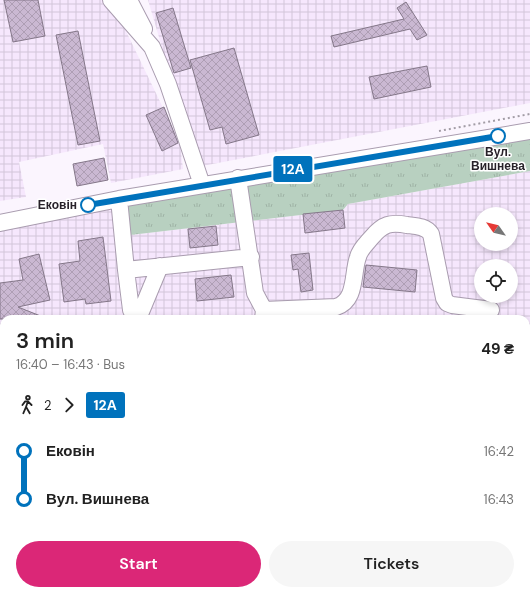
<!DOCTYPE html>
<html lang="en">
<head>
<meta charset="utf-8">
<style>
  :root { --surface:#fff; --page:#f6f6f6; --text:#222; --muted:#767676; --accent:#db2777 }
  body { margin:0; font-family:"DM Sans",sans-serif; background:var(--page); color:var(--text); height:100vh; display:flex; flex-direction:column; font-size:15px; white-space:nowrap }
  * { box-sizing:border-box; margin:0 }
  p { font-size:13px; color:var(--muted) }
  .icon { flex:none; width:22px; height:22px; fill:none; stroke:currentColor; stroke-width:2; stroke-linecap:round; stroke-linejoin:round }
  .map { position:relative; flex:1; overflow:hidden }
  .details { position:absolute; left:0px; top:315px; width:530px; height:280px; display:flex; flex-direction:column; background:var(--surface); border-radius:12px 12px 0 0; box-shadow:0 2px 6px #0003 }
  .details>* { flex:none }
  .badge { padding:0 8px; border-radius:3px; font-size:14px; line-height:26px }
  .needle { width:26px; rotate:304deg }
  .controls { position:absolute; left:474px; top:207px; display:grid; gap:8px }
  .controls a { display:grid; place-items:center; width:44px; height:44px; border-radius:50%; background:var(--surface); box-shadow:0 2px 6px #0003; font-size:20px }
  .map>.badge { position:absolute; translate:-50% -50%; box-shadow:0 0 0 2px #fff }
  .legs { display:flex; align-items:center; gap:6px; height:44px; padding:0 16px; font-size:13px }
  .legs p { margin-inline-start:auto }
  .head { display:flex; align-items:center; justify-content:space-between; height:68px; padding:0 16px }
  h1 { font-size:22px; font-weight:600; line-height:30px }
  .action { display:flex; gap:8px; margin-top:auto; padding:8px 16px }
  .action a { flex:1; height:46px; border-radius:24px; background:var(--accent); color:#fff; font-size:16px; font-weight:600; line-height:46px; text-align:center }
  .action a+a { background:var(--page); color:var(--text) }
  ul { padding:0 16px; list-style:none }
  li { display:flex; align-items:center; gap:14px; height:48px; font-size:15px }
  li i { display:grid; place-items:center; width:6px; height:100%; margin:0 5px; background:currentColor }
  li i::after { content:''; width:10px; height:10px; margin:-5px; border:3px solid; border-radius:50%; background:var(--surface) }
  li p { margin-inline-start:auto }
  li:first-child i { background:linear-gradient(#0000 50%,currentColor 0) }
  li:last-child i { background:linear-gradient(currentColor 50%,#0000 0) }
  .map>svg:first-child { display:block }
  .industrial { fill:url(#industrial-grid); fill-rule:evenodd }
  .grass { fill:url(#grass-tufts) }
  .forest { fill:url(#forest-crowns) }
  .water { fill:url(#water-rules) }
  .building { fill:url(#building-cross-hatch); stroke:#847789 }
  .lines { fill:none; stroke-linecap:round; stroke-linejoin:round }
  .minor-casing { stroke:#a99caf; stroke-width:18 }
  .path { stroke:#a29ca5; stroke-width:2; stroke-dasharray:2 3; stroke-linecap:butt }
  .minor { stroke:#fff; stroke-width:16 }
  .line-1-casing { stroke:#fff; stroke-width:9 }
  .line-1 { stroke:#0072bc; stroke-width:6 }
  .stop-1-dot { fill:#fff; stroke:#0072bc; stroke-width:2 }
  .labels { text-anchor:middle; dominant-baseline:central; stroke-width:3; stroke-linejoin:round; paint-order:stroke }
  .stop-label { font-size:12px; font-weight:bold; fill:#28222a; stroke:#fff }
</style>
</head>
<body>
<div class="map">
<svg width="530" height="595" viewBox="0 0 530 595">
  <defs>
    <pattern id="industrial-grid" width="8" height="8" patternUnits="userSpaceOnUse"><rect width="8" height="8" fill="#f6e7fd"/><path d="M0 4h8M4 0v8" fill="none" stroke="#d3c6d9"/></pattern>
    <pattern id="grass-tufts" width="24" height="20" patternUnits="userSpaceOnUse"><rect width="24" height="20" fill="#b8d0c0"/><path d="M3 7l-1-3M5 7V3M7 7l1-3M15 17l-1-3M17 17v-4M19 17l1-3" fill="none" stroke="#9eb2a5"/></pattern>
    <pattern id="forest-crowns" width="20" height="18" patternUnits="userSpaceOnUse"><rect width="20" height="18" fill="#b8d0c0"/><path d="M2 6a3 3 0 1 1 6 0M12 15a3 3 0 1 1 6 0" fill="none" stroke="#9eb2a5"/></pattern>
    <pattern id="water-rules" width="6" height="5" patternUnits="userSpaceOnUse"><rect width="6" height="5" fill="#94b19e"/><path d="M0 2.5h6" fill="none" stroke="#799081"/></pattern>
    <pattern id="building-cross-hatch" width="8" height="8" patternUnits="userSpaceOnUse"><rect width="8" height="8" fill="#cab8d2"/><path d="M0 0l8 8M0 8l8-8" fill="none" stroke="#ae9eb4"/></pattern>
  </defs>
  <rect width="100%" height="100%" fill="#fbf5fe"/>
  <!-- industrial -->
  <path class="industrial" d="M0,0H111L180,143L183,169L111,183L103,144L19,162L26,197L0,201Z
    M148,0H530V103L202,166L171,78Z
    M530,171V595H0V223L119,199L123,236L343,210L348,204ZM481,214H511V244H481ZM481,266H511V296H481ZM4,319H526V591H4Z"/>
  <!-- grass -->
  <path class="grass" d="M530,138V171L348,204L343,210L122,236L119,199Z"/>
  <!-- forest -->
  <path class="forest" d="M73,591H194L193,595H72Z"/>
  <!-- water -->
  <path class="water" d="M303,591H428V595H303Z"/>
  <!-- building -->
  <path class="building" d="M4,0H38L45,36L13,42Z
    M406,2L427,35L417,40L410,29L334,47L331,36L404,19L397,8Z
    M173,8L191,68L174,73L156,13Z
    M78,31L100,141L78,145L56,35Z
    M234,48L259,135L226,144L222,127L210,130L190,60Z
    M427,66L431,87L374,99L369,77Z
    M164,107L178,143L162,151L146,115Z
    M104,158L108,180L77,186L73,164Z
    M343,210L345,228L305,233L303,214Z
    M216,226L218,245L190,248L188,229Z
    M103,237L111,301L86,304L85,299L64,302L59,264L80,261L78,241Z
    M309,253L313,290L301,292L298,269L293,270L291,255Z
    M39,254L50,300L18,307L48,319H0V283L23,280L19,259Z
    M366,265L417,270L415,292L363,287Z
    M231,275L234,297L197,301L195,279Z"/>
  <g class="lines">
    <defs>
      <path id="minor" d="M111,0L152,47L168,84L202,185
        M129,0L144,29
        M238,178L255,293L264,310L263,319
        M119,199L126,270
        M0,223L119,199L530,131
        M264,310L336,307C357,301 352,273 358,257C360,249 367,243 372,237C383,224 390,222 407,225C415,226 426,226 431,234L444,298L447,303L452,305L491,310
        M136,319L131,310L126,270L251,257
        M138,319L160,266
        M526,408L530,409
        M0,443L4,431
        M526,581L530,582
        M23,595L25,591
        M193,595L194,591
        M489,595V591"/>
    </defs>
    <!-- minor casing -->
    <use href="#minor" class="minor-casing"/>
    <!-- path -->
    <path class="path" d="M439,131L530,114"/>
    <!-- minor -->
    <use href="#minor" class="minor"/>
  </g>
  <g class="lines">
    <defs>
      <path id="line-1" d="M88,205L498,136"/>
    </defs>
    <!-- line-1 casing -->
    <use href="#line-1" class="line-1-casing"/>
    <!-- line-1 -->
    <use href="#line-1" class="line-1"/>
  </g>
  <!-- markers -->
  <g class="stop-1-dot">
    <circle cx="498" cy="136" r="7"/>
    <circle cx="88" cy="205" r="7"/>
  </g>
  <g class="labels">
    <!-- stop labels -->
    <g class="stop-label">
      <text x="498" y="152">Вул.<tspan x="498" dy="14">Вишнева</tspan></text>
      <text x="77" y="205" text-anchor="end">Ековін</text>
    </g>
  </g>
</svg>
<div class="controls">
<a><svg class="needle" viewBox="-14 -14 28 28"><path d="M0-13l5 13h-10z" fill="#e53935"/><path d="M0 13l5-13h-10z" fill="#767676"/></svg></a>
<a><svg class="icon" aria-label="locate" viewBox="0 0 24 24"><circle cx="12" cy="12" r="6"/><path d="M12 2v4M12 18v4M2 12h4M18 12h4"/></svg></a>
</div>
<b class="badge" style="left:293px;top:169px;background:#0072bc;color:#fff">12А</b>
<section class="details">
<div class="head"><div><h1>3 min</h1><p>16:40 – 16:43 · Bus</p></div><b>49 ₴</b></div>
<div class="legs"><svg class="icon" aria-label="walk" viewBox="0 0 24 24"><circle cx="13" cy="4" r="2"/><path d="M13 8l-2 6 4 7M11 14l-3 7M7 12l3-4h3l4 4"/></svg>2<svg class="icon" aria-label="forward" viewBox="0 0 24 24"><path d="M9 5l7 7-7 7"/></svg><b class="badge" style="background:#0072bc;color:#fff">12А</b></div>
<ul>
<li><i style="color:#0072bc"></i><b>Ековін</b><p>16:42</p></li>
<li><i style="color:#0072bc"></i><b>Вул. Вишнева</b><p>16:43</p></li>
</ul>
<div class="action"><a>Start</a><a>Tickets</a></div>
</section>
</div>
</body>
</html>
